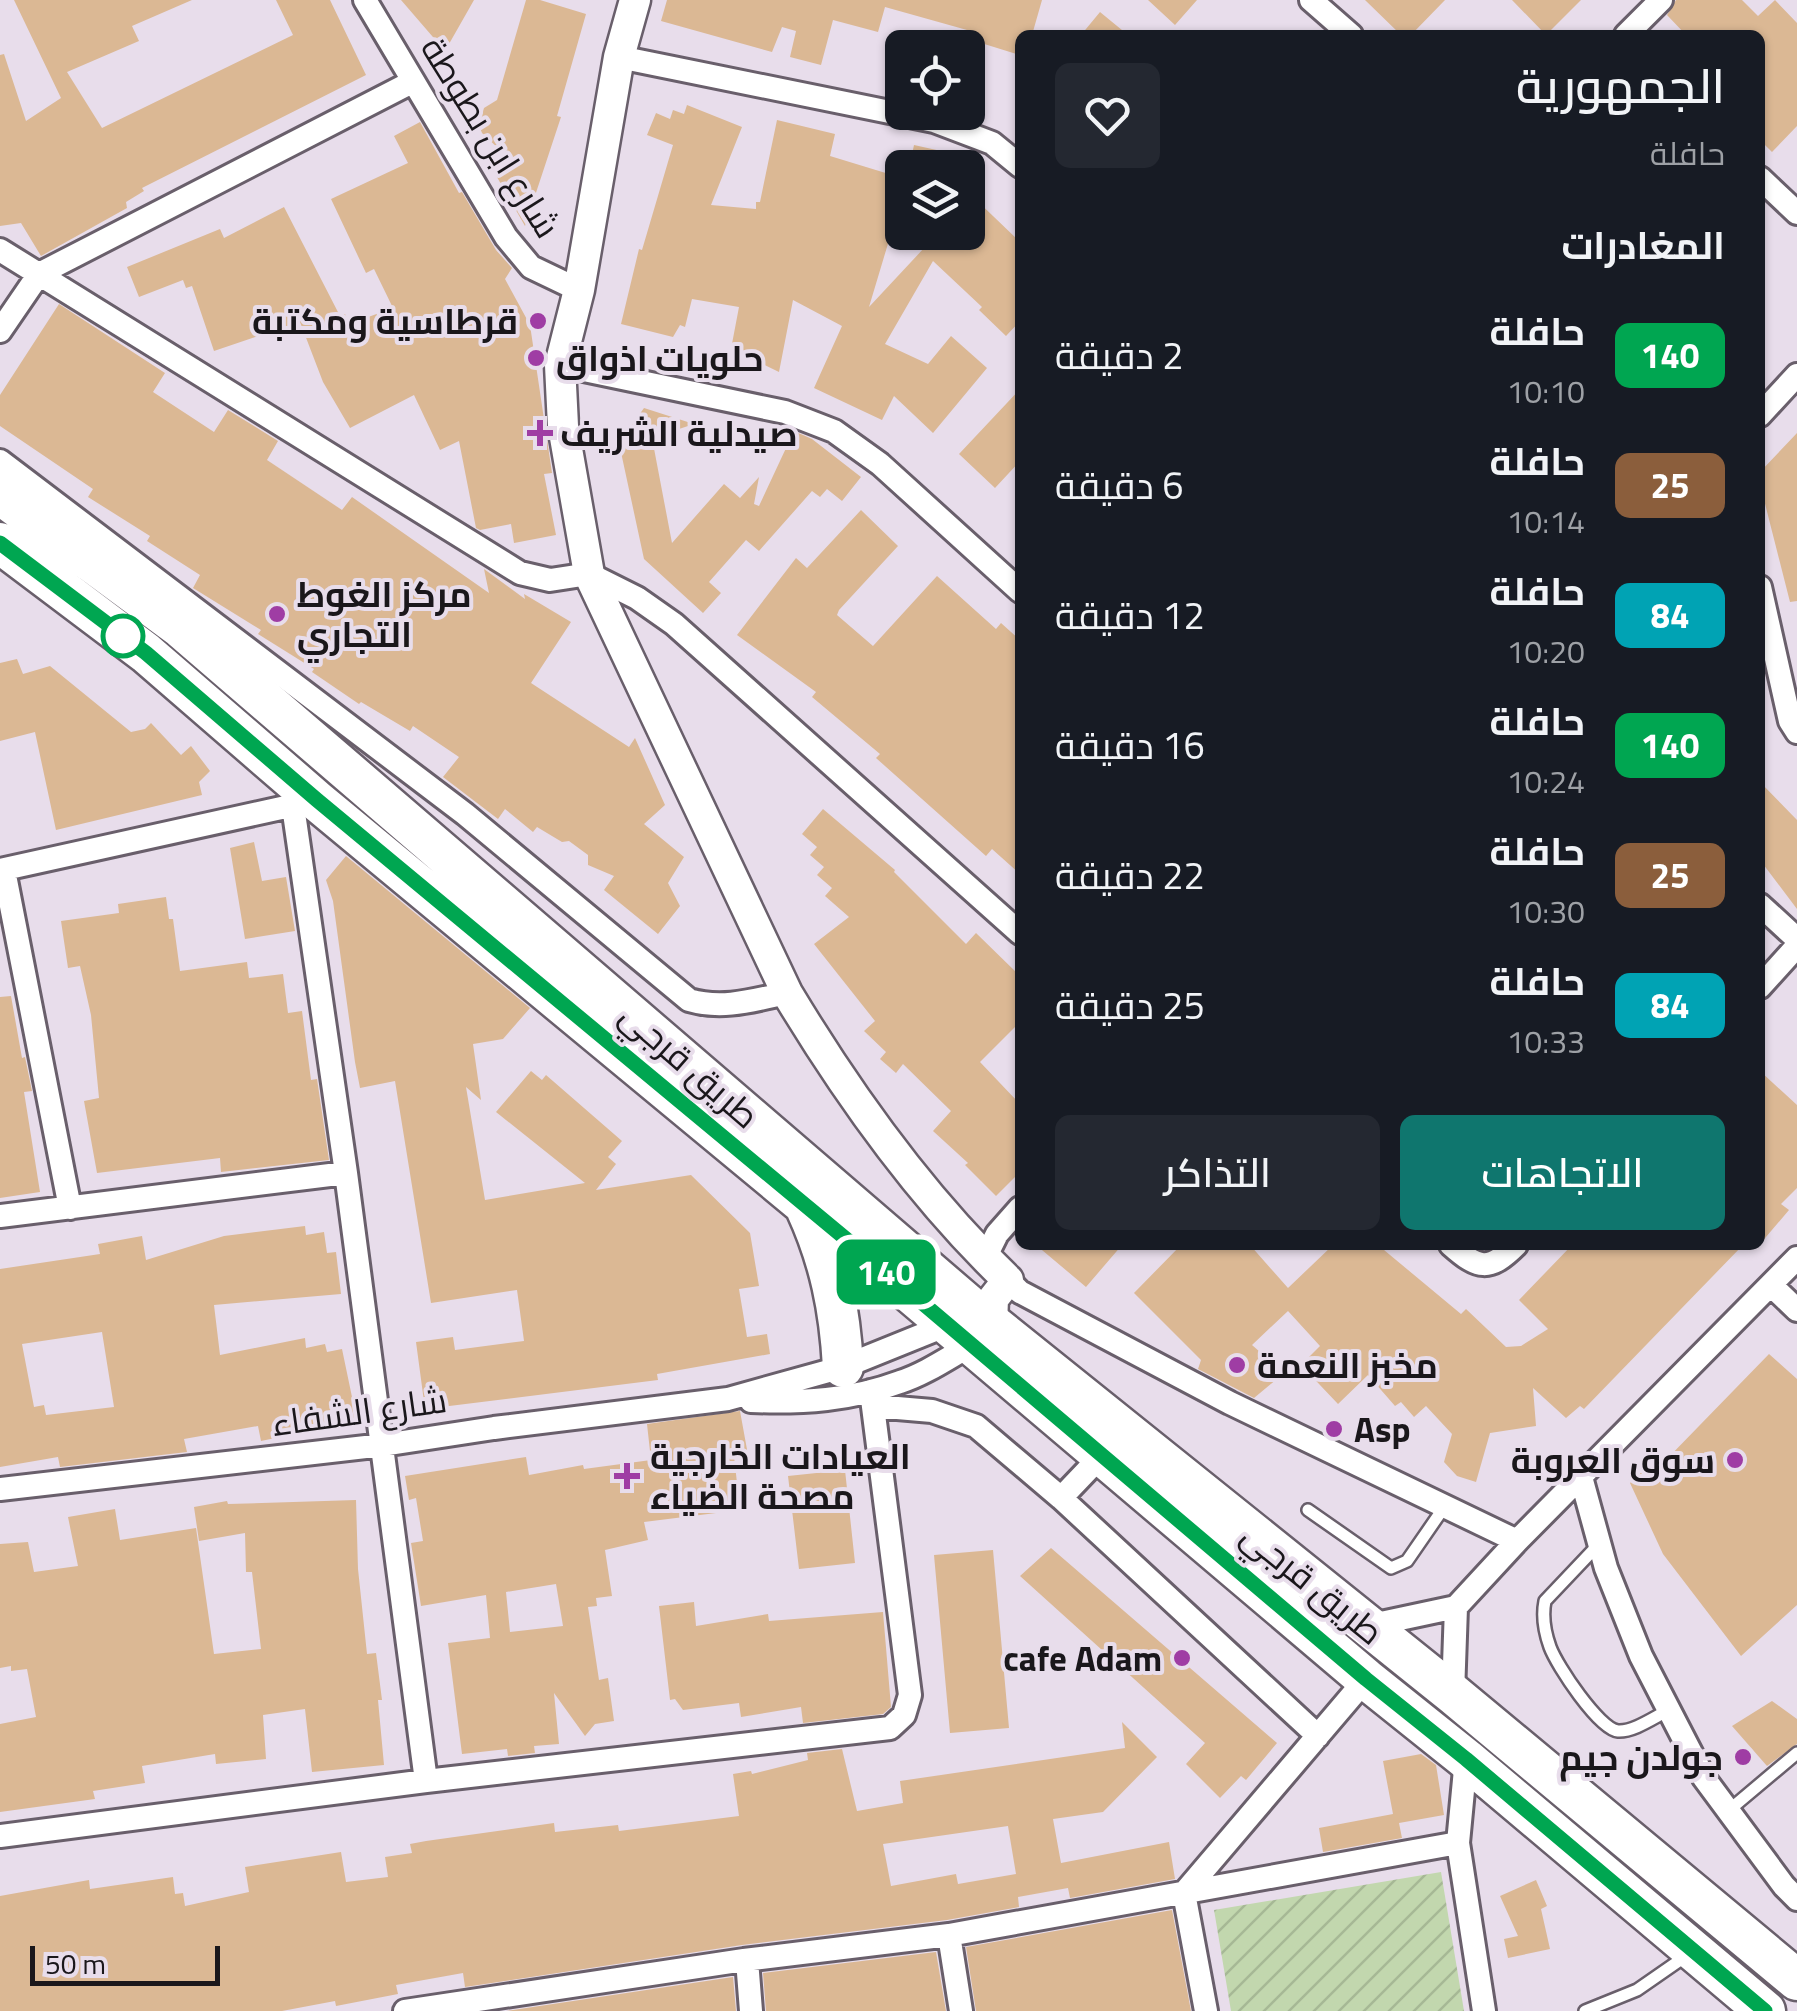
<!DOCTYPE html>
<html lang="ar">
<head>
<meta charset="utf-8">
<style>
  :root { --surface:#171b24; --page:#242831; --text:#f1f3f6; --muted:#9ea1a6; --accent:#0f766e }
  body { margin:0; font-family:"Titillium Web",Cairo,sans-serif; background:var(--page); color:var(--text); direction:rtl; height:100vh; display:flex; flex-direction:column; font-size:38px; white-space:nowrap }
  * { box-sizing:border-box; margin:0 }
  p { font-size:32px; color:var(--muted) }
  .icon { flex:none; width:55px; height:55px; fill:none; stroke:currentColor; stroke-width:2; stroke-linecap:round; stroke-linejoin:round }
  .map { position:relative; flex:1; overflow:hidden; direction:ltr }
  .side { position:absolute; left:1015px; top:30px; width:750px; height:1220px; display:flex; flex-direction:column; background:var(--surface); border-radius:15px; box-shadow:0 2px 8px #0004; direction:rtl }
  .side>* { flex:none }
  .badge { padding:0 20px; border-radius:15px; font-size:35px; line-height:65px }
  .buttons { position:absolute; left:885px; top:30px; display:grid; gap:20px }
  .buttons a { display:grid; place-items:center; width:100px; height:100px; border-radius:15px; background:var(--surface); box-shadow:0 2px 8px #0004; font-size:50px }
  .scale { position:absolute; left:30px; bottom:25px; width:190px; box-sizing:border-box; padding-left:10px; border:5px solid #1a171b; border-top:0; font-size:28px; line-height:35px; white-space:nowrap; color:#1a171b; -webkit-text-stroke:8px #e8ddeb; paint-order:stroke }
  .map>.badge { position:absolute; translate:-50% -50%; box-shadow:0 0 0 5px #fff }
  h2 { padding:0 40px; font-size:38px; line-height:90px }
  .round { display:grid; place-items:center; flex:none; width:105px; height:105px; border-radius:15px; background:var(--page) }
  .summary { display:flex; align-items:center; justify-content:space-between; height:170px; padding:0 40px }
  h1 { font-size:48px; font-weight:600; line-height:75px }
  .action { display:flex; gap:20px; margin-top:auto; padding:20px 40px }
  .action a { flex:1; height:115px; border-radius:15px; background:var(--accent); color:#fff; font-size:40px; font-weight:600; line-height:115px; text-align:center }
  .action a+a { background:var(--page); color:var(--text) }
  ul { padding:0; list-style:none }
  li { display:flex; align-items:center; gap:30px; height:130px; padding:0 40px }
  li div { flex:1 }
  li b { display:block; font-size:38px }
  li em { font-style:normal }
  li .badge { min-width:110px; font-weight:700; text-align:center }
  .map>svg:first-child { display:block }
  .garden { fill:url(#garden-furrows) }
  .building { fill:#dbb894; fill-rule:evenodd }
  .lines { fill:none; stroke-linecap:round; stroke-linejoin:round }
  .lane-casing { stroke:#695f6b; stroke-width:16 }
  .street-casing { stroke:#695f6b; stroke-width:28 }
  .secondary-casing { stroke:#695f6b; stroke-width:35 }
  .highway-casing { stroke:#695f6b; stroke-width:45 }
  .lane { stroke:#fff; stroke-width:11 }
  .street { stroke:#fff; stroke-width:22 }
  .secondary { stroke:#fff; stroke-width:30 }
  .highway { stroke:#fff; stroke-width:40 }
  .line-casing { stroke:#fff; stroke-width:22 }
  .line { stroke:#00a651; stroke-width:15 }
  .poi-dot { fill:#9f3da4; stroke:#e8ddeb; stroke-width:4 }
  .stop-dot { fill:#fff; stroke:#00a651; stroke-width:5 }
  .labels { text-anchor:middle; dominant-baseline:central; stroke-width:8; stroke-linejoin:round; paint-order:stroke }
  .street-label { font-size:35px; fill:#1a171b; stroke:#e8ddeb }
  .poi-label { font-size:35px; font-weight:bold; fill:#1a171b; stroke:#e8ddeb; text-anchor:start }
</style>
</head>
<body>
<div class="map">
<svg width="1797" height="2011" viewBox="0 0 1797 2011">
  <defs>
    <pattern id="garden-furrows" width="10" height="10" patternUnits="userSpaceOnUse" patternTransform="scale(2.5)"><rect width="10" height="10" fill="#c2d7ae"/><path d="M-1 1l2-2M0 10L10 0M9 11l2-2" fill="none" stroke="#a6b895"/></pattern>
  </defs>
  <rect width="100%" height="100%" fill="#e8ddeb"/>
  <!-- garden -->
  <path class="garden" d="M1441,1872L1464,2011H1231L1214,1910Z"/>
  <!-- building -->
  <path class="building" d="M14,0H192L132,26L139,41L67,72L102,128L293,35L276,0H330L366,75L142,188L144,191L126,202L127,208L41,256L21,223L0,226V55L4,54L26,121L61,98Z
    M401,0H474L445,51Z
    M526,0H540L586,14L557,116L561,117L525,226L486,158L500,150L482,133L479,125L484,108L497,100Z
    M667,0H1042L1032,35H1020V55L965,38L967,30L885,7L878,32L833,20L821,65L790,57L796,31L782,27L772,52L661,21Z
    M1148,0H1197L1175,25Z
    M1365,0H1445L1411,35H1401Z
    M1512,0H1581L1546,35Z
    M1676,0H1742L1758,16L1775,0L1797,23V126L1772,152L1760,140V35H1686L1667,15Z
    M1100,12L1128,35H1081Z
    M687,105L742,127L711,205L756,209V202H760L777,120L835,134L830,156L902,178V197L869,307L939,232H968V192L1020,242V321L1006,336L979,310L982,307L933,261L885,344L928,364L951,336L987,368L933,433L894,396L882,420L814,388L842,326L793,300L779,372L731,349L739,307L692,299L685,327L680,325L673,337L621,324L639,249L642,250L673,145L647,135L656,113L670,119L673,110L684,114Z
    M420,122L459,193L462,192L496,250L512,268L505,279L530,325L552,473L544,474L556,535L514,543L511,524L480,530L476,528L459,441L440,450L414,395L350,428L323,382L300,322L214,351L192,286L186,288L183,280L139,297L127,267L220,229L224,238L284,207L340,316L345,314L349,324L393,308L374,269L366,273L331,199L408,163L394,136Z
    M914,145L977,159L976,168H909Z
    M59,304L165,373L153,392L214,432L228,410L278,441L267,460L342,510L352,497L489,593L484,569L525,599L524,594L571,622L531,683L629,747L635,738L665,805L644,824L684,857L668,883L680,906L658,934L604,890L614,876L588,865V855L569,841L562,842L537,827L533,832L505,809L498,819L443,777L459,757L413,726L410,731L361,702L359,704L312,672L314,669L258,634L261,630L193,588L200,575L147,541L150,536L88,497L93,489L0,426V395Z
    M1020,389V461L995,488L959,454Z
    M644,408L694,424L652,438L672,543L724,484L740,498L759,477L754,504L759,506L794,431L812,439L861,477L842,501L827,489L820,497L812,491L759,551L746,540L709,582L721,593L703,613L644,559L619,443Z
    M1797,433V601L1790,602L1760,484V472Z
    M861,510L898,546L839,610L837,615L873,646L937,576L996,629L1001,623L1020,640V874L992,849L986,856L876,758L880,754L812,697L816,692L737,635L796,558L807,568Z
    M17,659L23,674L50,666L131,732L145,729L151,723L181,755L191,746L210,771L199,782L202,795L56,830L35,732L0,741V663Z
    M1760,782L1797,820V909L1760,860Z
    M823,809L895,870L894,872L966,944L976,933L1020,976V1022L980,1062L1020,1104V1172L996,1196L965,1165L968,1163L933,1131L951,1111L903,1064L896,1073L880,1059L886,1052L864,1031L875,1021L814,944L849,917L825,896L832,888L817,875L824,867L810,855L817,847L802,834Z
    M254,842L262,881L286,877L295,931L245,939L230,848Z
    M346,856L530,1008L503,1039L473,1044L481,1100L466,1087L485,1200L585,1183L496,1112L531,1071L542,1080L546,1075L622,1141L608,1157L616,1164L596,1190L691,1175L750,1233L759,1286L739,1289L747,1337L767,1334L770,1354L657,1374L658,1380L425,1409L416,1342L453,1337L455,1350L524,1341L517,1290L431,1303L395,1081L360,1088L355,1062L333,901L326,880Z
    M166,897L169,919H173L180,971L247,962L249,978L283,974L288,1013L302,1011L311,1080L317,1079L329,1160L221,1172L220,1158L97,1173L84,1101L99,1098L91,1015L80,966L68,968L61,921L119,913L118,904Z
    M11,996L22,1058L25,1057L32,1091L24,1092L40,1192L0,1198V997Z
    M1760,1071L1797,1105V1188L1781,1204L1789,1210L1760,1244Z
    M305,1226L306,1235L324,1232L327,1253L336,1252L341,1294L214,1305L220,1355L305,1338L306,1348L325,1344L327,1352L342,1349L357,1421L261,1441L258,1426L184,1439L187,1452L60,1467L58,1457L0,1467V1269L100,1254L98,1244L142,1236L146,1260L224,1236ZM102,1332L114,1407L46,1415L44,1405L34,1407L22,1344Z
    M1036,1245H1122L1086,1287Z
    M1181,1245H1250L1288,1288L1333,1245H1378L1461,1314L1466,1309L1506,1347L1521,1346L1548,1329L1519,1300L1572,1245H1743L1584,1409L1580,1406L1566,1418L1533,1388L1536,1426L1490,1433L1476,1482L1457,1476L1444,1462L1452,1434L1426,1406L1414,1417L1401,1402L1395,1406L1368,1375L1338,1404L1301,1365L1320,1346L1288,1311L1252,1345L1284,1373L1254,1398L1198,1369L1201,1360L1134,1293Z
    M1769,1354L1797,1379V1605L1741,1656L1663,1554L1630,1483L1659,1456L1664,1462Z
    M740,1411L748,1455L734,1456L740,1510L644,1522L648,1540L605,1550L612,1596L596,1598L597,1606L588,1607L599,1680L608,1678L614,1721L595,1724L585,1736L554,1693L559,1744L534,1746L535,1753L508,1756L507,1749L462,1754L448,1643L490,1638L486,1595L421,1606L411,1543L423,1541L416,1498L409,1500L405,1476L526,1457L529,1475L583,1465L584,1469L651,1460L647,1424ZM556,1584L563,1626L510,1632L506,1592Z
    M845,1470L855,1563L799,1569L788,1476Z
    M356,1500L358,1569L367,1654L376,1653L382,1700H378L384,1765L312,1772L305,1709L263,1715L266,1759L216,1764L215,1754L142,1766L145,1783L93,1791L95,1799L0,1812V1724L36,1717L27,1669L11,1671V1666L0,1668V1544L28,1542L34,1572L78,1566L68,1517L115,1509L120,1540L196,1528L214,1654L261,1649L252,1572H246L245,1533L199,1541L194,1507L227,1501L228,1504Z
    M1051,1548L1277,1743L1246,1780L1241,1776L1220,1798L1186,1764L1205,1743L1020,1576Z
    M993,1550L1009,1728L950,1733L934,1555Z
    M694,1602L696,1626L768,1614L769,1621L883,1612L891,1707L883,1714L803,1723L801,1707L741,1717L739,1703L683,1710L675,1699L670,1700L659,1606Z
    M1772,1701L1797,1719V1744L1767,1766L1732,1726Z
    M1122,1722L1157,1757L1103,1812L1053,1819L1061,1863L1169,1842L1175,1879L1070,1898L1068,1888L1018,1897L1019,1907L947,1920L742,1945L465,1987L463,1973L396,1985L398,1994L336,2006L335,2001L282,2011H0V1896L89,1880L90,1889L173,1877L175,1894L183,1893L185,1906L249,1892L245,1867L341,1852L346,1882L388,1877L385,1857L412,1853L410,1844L426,1841L554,1823L555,1832L618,1825L619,1831L739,1816L733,1774L751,1771L752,1774L808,1760L807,1753L842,1749L857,1811L903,1803L900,1781L1125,1748ZM1008,1826L1016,1874L958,1884L956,1874L891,1886L883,1844Z
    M1421,1754L1436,1765L1444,1815L1399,1823L1402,1838L1323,1852L1319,1828L1393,1814L1383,1761Z
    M1536,1880L1547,1906L1541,1909L1550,1949L1508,1958L1504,1939L1518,1936L1500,1896Z
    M1172,1910L1191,2011H976L966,1947Z
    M936,1952L946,2011H766L763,1973Z
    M733,1977L736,2011H506Z"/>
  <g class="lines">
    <defs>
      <path id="lane" d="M1308,1510L1391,1568L1407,1561L1445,1506
        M1599,1544L1545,1601C1542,1616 1545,1633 1550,1647C1557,1666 1599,1729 1618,1731C1634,1732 1656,1716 1669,1710
        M1728,1811L1797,1753
        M1585,2011L1637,1990L1686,1956"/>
      <path id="street" d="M365,0L506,237L531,267L579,290
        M1311,0L1351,35
        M1626,35L1661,0
        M619,57L934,121L992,143L1020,166
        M1760,178L1797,213
        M0,250L520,573L550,580L589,574L637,598L674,624L1020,933
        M0,331L39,274L412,82
        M560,365L785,412L834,431L880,464L1020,591
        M1760,415L1797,375
        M0,461L465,814L689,1000C723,1010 754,1000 787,993
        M1760,587L1790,721L1797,732
        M293,806L346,1173L426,1781
        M0,870L304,803
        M4,870L70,1208
        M1760,905L1797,939
        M1760,987L1797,946
        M0,1216L346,1173
        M1451,1245C1478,1269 1489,1272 1516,1245
        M985,1258L997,1234L1020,1208
        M1008,1280L1020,1292L1230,1403L1517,1541
        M1772,1286L1797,1310
        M751,1401C802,1403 852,1400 900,1382C925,1374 948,1358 971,1345
        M874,1406L932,1411L976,1426L1061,1498L1318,1736
        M1581,1477L1606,1568L1641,1656L1704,1778L1784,1886L1797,1899
        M0,1489L383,1445L494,1428L728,1399L843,1367L947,1325
        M1061,1498L1101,1456
        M1367,1626L1456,1607L1517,1541L1797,1258
        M1453,1694L1456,1607
        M0,1836L426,1781L890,1728L904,1715L910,1695L871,1391
        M1458,1843L1484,2011
        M1184,1893L1366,1679
        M1184,1893L1206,2011
        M949,1935L961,2011
        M747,1960L751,2011
        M405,2011L744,1960L949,1935L1458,1843L1466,1759"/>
      <path id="secondary" d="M635,0L619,57L579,290L560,365L563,426L589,574L787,993C849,1096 921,1197 1008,1280L993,1299L992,1325L981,1336"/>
      <path id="highway" d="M0,494L181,628L967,1304L1453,1694L1797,1980
        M0,543L146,653L317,801L887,1273L1366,1679L1466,1759L1765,2011
        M806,1208C830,1260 840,1310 843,1367"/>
    </defs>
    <!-- lane casing -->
    <use href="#lane" class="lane-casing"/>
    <!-- street casing -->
    <use href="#street" class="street-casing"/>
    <!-- secondary casing -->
    <use href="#secondary" class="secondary-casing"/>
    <!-- highway casing -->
    <use href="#highway" class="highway-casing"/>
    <!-- lane -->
    <use href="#lane" class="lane"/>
    <!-- street -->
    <use href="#street" class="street"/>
    <!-- secondary -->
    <use href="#secondary" class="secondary"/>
    <!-- highway -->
    <use href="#highway" class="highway"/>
  </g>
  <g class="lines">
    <defs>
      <path id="line" d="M0,543L146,653L317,800L887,1273L1366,1679L1466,1759L1765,2011"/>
    </defs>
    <!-- line casing -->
    <use href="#line" class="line-casing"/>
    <!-- line -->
    <use href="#line" class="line"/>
  </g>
  <!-- markers -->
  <g class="poi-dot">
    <circle cx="538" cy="321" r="10"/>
    <circle cx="536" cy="358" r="10"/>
    <path d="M535 418h10v10h10v10h-10v10h-10v-10h-10v-10h10z"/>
    <circle cx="277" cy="614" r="10"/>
    <circle cx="1237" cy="1365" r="10"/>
    <circle cx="1334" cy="1429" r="10"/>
    <circle cx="1735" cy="1460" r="10"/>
    <path d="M622 1461h10v10h10v10h-10v10h-10v-10h-10v-10h10z"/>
    <circle cx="1182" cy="1658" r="10"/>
    <circle cx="1743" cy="1757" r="10"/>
  </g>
  <circle class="stop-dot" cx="123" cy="636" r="20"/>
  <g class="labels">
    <!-- street labels -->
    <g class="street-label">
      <text transform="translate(491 137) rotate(58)">شارع ابن بطوطة</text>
      <text transform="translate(690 1065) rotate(41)">طريق قرجي</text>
      <text transform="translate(359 1411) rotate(-8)">شارع الشفاء</text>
      <text transform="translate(1313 1583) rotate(39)">طريق قرجي</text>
    </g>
    <!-- poi labels -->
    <g class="poi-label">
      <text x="518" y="321" text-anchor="end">قرطاسية ومكتبة</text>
      <text x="556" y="358">حلويات اذواق</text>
      <text x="560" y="433">صيدلية الشريف</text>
      <text x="297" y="594">مركز الغوط<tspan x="297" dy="40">التجاري</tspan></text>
      <text x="1257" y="1365">مخبز النعمة</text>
      <text x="1354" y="1429">Asp</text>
      <text x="650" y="1456">العيادات الخارجية<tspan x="650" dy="40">مصحة الضياء</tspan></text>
      <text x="1715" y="1460" text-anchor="end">سوق العروبة</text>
      <text x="1162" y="1658" text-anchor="end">cafe Adam</text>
      <text x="1723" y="1757" text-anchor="end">جولدن جيم</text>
    </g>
  </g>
</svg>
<div class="buttons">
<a><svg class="icon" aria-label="locate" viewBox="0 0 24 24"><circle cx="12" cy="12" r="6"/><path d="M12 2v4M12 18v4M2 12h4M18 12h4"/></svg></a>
<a><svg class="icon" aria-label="layers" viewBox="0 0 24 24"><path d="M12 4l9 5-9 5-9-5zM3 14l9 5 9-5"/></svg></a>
</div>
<div class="scale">50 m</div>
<b class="badge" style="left:886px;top:1272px;background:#00a651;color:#fff">140</b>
<section class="side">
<div class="summary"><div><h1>الجمهورية</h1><p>حافلة</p></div><a class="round"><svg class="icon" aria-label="heart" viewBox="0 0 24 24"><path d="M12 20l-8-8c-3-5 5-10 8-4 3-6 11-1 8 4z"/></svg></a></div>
<h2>المغادرات</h2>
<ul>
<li><span class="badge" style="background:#00a651;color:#fff">140</span><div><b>حافلة</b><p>10:10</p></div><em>2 دقيقة</em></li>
<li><span class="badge" style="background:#8b5e3c;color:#fff">25</span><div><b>حافلة</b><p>10:14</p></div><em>6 دقيقة</em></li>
<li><span class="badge" style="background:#00a3b4;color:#fff">84</span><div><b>حافلة</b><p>10:20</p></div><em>12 دقيقة</em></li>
<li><span class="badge" style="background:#00a651;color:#fff">140</span><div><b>حافلة</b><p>10:24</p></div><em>16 دقيقة</em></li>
<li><span class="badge" style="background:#8b5e3c;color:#fff">25</span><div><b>حافلة</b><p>10:30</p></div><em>22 دقيقة</em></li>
<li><span class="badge" style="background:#00a3b4;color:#fff">84</span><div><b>حافلة</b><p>10:33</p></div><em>25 دقيقة</em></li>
</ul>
<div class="action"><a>الاتجاهات</a><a>التذاكر</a></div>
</section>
</div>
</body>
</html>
